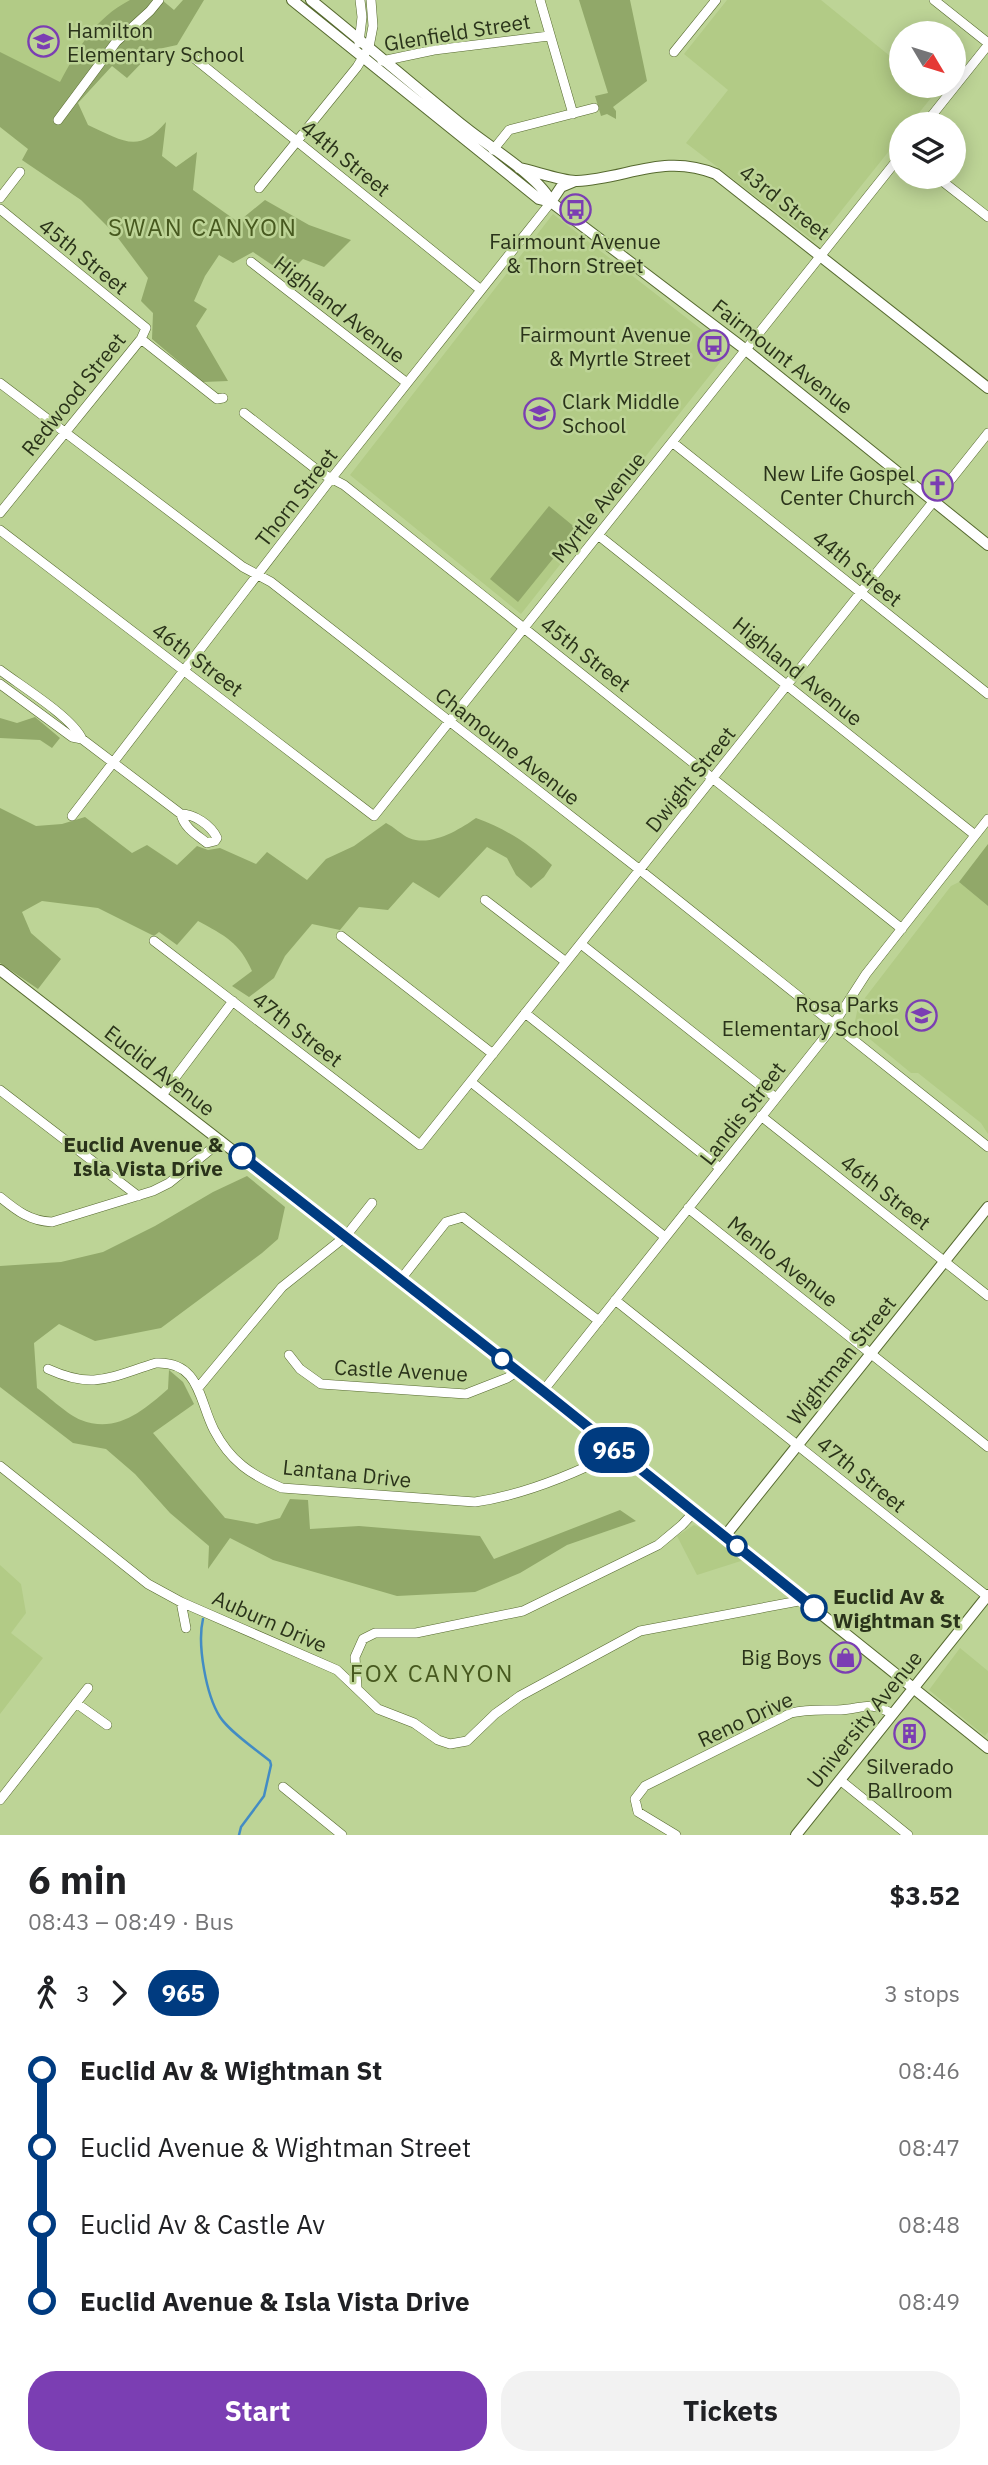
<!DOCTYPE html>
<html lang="en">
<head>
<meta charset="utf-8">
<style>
  :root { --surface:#fff; --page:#f2f2f2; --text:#202124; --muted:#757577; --accent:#7b3eb3 }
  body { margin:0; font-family:"IBM Plex Sans",sans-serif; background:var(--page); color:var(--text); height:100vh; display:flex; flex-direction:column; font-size:26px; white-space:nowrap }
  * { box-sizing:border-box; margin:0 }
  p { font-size:23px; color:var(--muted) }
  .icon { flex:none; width:38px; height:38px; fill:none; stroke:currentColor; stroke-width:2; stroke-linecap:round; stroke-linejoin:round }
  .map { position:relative; height:1835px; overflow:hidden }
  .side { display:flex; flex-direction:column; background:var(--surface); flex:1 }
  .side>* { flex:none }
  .badge { padding:0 14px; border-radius:23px; font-size:24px; line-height:46px }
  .needle { width:46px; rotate:128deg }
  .controls { position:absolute; left:889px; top:21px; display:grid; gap:14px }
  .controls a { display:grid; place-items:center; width:77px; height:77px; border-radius:50%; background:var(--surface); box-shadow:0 4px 18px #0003; font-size:35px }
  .map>.badge { position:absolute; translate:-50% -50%; box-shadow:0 0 0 4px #fff }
  .legs { display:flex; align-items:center; gap:10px; height:77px; padding:0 28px; font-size:23px }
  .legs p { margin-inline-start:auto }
  .head { display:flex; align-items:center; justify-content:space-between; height:119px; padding:0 28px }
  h1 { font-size:38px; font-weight:700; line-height:52px }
  .action { display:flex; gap:14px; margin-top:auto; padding:14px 28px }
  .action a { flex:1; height:80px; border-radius:28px; background:var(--accent); color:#fff; font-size:28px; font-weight:700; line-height:80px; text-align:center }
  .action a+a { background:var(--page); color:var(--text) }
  ul { padding:0 28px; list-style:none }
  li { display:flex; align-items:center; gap:24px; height:77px; font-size:26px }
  li i { display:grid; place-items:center; width:10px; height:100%; margin:0 9px; background:currentColor }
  li i::after { content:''; width:18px; height:18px; margin:-9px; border:5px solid; border-radius:50%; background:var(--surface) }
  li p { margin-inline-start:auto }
  li:first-child i { background:linear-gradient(#0000 50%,currentColor 0) }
  li:last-child i { background:linear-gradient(currentColor 50%,#0000 0) }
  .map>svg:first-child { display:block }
  .built { fill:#b2cb86 }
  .green { fill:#91a869 }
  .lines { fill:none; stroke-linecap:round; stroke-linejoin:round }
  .stream { stroke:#438cc4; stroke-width:2.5 }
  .minor-casing { stroke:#56692f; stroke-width:10 }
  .major-casing { stroke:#56692f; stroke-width:12 }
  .minor { stroke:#fff; stroke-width:9 }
  .major { stroke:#fff; stroke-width:10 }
  .line-1-casing { stroke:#fff; stroke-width:16 }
  .line-1 { stroke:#003b80; stroke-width:10 }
  .stop-1-dot { fill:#fff; stroke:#003b80; stroke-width:3.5 }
  .labels { text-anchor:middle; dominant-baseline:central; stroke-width:5; stroke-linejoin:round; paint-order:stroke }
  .poi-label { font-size:21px; fill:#2a331a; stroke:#bdd496; text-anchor:end }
  .street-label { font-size:21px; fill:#2a331a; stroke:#bdd496 }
  .stop-label { font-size:21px; font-weight:bold; fill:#2a331a; stroke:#bdd496; text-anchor:end }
  .quarter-label { font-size:24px; letter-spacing:2px; fill:#47591f; stroke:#bdd496 }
</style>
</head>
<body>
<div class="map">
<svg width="988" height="1835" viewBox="0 0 988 1835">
  <rect width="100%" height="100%" fill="#bdd496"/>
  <!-- built -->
  <path class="built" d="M0,0H131L62,90L0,57Z
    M727,0H821L901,65V86H927L935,93L910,124H901V136L825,231L814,241L686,143L728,90L684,54Z
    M553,214L729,351L521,614L350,475Z
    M959,882L988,906V1134L981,1123L918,1073H911L854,1026L858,1007L951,886Z
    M694,1525L708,1531L744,1560L697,1575L677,1536Z
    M0,1565L21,1584L26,1613L11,1633L43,1658L0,1714Z
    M960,1648L988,1671V1732L985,1736L929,1690Z"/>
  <!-- green -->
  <path class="green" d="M130,0H162L174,10L183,0H204L177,45L154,50L127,78L112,66L78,103L88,125C122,140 138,155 166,122L162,156L176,167L197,152L193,190L238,222L265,200L309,225L351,240L324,267L303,259L287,275L253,252L233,263L219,255L205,276L194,301L207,309L196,326L228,381L203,382L152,339L153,313L141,301L148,278L115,234L81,200L22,160L28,149L0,127V52L60,82C79,47 94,19 130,0Z
    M579,0H630L647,81L613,107L616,111V119L607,114L601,116L595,96L608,93Z
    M549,506L577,529L518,602L490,579Z
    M35,717L60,738L52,748L40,740L0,738V718L17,723Z
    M0,808L36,826L62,824L85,817L132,853L147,845L177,865L197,846L208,850L220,848L256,864L267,852L307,880L326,859L354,846L386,823C394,827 402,835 409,838C431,847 459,830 476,818C506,829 528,843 552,865L544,877L531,888L516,875L507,858L487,847L439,898L413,882L388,910L359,907L340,930L312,924L285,956L274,978L249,997L232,986L252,971C240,943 224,935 198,921L177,945L159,932L154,936L98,908L42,901L22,912L31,933L61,959L38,989L0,963Z
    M988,844V906L959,882Z
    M247,1176L285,1207L278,1239L262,1253L161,1328L95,1341L59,1324L34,1343L37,1388C49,1397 68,1415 81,1420C116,1434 143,1411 168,1389L169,1370L183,1382L194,1404L153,1433L225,1518L257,1524L280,1518L290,1499L308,1500L310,1529L359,1526L480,1536L494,1559L620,1510L636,1521L567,1545L520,1573L475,1592L397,1596L273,1560L230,1538L208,1569L209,1546L170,1513L135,1474L106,1449L73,1443L0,1387V1266L61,1262L103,1252L155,1226L213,1192Z"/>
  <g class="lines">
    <!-- stream -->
    <path class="stream" d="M203,1619C197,1644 206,1695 220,1717C230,1732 255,1749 270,1761L271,1765L264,1796L241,1827L239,1835"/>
    <defs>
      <path id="minor" d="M540,0L573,114
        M934,0L988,43
        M359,43L362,17L360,0
        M674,52L716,0
        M189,54L481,290
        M382,61L434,50L549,36
        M58,120L116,42L150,11L159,0
        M925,124L988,45
        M493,150L509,130L594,108
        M937,177L988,217
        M259,188L357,67L369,47L373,26L371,0
        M0,198L20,172
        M0,209L146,328L141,339L0,513
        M251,262L407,383
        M141,339L217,399L223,398
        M0,383L243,567L271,582L640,870L988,1147
        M244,413L321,473L344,485L902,929
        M672,442L988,694
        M0,530L374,816L901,155
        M598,535L975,835
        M0,670C21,686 72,717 82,739
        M0,684L72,737L82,739L181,814C194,814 211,825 217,838L215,841L207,843C197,835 184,828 181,814
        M72,816L331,479L551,202
        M485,900L566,962
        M341,936L493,1054
        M154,941L420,1145L988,433
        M581,944L776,1098
        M525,1013L720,1168
        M471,1082L665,1237
        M0,1090L138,1196
        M162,1095L233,1001
        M761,1116L988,1296
        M0,1197C17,1211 30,1221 52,1222L153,1191L169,1183L221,1141
        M688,1208L988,1447
        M401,1279L446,1222L463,1217L599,1321
        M615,1300L988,1597
        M289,1355L300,1369L321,1384L466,1394L507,1378L518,1371
        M48,1369C94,1390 110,1377 156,1363C200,1361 199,1401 214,1430C230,1461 251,1475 282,1488L475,1502C523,1495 574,1474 617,1452
        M198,1388L282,1287L346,1236L372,1203
        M543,1391L828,1033L866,974L988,819
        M0,1466L148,1584L181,1602L337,1670L378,1709L414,1723L438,1740L450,1744L467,1741L495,1714L520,1696L640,1631L804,1600
        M181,1602L186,1628
        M357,1688L355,1657L363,1639L375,1633H416L523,1611L658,1545L682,1525L694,1512
        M76,1703L107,1725
        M840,1780L908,1835
        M283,1787L342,1835
        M0,1800L88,1688
        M676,1835L638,1812L635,1799L645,1786L791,1713C807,1709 821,1710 837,1710C861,1710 869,1699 892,1714"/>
      <path id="major" d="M292,0L539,199L551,202L746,350L988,545
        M311,0C363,42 414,86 466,128C488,146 541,178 551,202
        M519,168C534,171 565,182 577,181C628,178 665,153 716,174L988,388
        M551,202L561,187L573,182
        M0,970L543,1391L988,1748
        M725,1536L988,1207
        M796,1835L988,1595"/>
    </defs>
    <!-- minor casing -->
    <use href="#minor" class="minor-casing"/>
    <!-- major casing -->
    <use href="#major" class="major-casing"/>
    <!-- minor -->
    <use href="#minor" class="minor"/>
    <!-- major -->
    <use href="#major" class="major"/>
  </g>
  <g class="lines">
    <defs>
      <path id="line-1" d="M242,1156L543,1391L814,1608"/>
    </defs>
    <!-- line-1 casing -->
    <use href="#line-1" class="line-1-casing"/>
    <!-- line-1 -->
    <use href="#line-1" class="line-1"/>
  </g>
  <!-- icons -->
  <defs>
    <symbol id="school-ring" viewBox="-11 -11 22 22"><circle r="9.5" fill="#bdd496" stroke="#7b3eb3" stroke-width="1.5"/><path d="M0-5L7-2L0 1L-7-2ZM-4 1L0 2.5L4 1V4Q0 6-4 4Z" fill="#7b3eb3"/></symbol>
    <symbol id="bus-ring" viewBox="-11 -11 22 22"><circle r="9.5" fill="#bdd496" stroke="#7b3eb3" stroke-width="1.5"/><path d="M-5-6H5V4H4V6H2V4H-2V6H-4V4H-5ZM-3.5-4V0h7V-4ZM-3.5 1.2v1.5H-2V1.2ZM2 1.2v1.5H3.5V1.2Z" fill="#7b3eb3"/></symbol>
    <symbol id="church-ring" viewBox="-11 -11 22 22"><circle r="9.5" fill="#bdd496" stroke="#7b3eb3" stroke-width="1.5"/><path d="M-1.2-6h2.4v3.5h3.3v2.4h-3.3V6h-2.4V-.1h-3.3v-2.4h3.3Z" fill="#7b3eb3"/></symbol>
    <symbol id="shop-ring" viewBox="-11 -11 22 22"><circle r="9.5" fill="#bdd496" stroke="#7b3eb3" stroke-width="1.5"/><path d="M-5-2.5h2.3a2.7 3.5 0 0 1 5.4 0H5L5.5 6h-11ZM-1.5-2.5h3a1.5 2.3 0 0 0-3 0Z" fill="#7b3eb3"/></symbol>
    <symbol id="building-ring" viewBox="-11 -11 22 22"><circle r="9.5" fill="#bdd496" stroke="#7b3eb3" stroke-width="1.5"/><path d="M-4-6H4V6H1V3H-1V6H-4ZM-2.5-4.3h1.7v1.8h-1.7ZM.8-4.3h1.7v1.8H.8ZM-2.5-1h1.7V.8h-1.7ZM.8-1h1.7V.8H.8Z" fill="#7b3eb3"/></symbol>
  </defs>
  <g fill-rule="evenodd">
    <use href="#school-ring" x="26" y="24" width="35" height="35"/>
    <use href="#bus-ring" x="558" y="192" width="35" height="35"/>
    <use href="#bus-ring" x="696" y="328" width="35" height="35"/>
    <use href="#school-ring" x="522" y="396" width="35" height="35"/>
    <use href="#church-ring" x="920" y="468" width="35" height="35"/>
    <use href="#school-ring" x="904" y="998" width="35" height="35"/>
    <use href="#shop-ring" x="828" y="1640" width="35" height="35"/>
    <use href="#building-ring" x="892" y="1716" width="35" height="35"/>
  </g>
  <!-- markers -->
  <g class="stop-1-dot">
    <circle cx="242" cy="1156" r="12"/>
    <circle cx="502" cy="1359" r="9"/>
    <circle cx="737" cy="1546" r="9"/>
    <circle cx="814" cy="1608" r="12"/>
  </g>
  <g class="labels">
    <!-- poi labels -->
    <g class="poi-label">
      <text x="67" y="30" text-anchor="start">Hamilton<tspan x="67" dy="24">Elementary School</tspan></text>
      <text x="575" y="241" text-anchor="middle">Fairmount Avenue<tspan x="575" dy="24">&amp; Thorn Street</tspan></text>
      <text x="691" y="334">Fairmount Avenue<tspan x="691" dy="24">&amp; Myrtle Street</tspan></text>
      <text x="562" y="401" text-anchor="start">Clark Middle<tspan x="562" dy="24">School</tspan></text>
      <text x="915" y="473">New Life Gospel<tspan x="915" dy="24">Center Church</tspan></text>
      <text x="899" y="1004">Rosa Parks<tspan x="899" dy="24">Elementary School</tspan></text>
      <text x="822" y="1657">Big Boys</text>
      <text x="910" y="1766" text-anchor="middle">Silverado<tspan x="910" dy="24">Ballroom</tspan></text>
    </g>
    <!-- street labels -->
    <g class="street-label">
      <text transform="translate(457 32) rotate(-9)">Glenfield Street</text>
      <text transform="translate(346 158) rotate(39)">44th Street</text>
      <text transform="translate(785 202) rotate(38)">43rd Street</text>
      <text transform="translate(84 256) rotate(39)">45th Street</text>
      <text transform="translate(340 309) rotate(38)">Highland Avenue</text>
      <text transform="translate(783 356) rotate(38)">Fairmount Avenue</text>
      <text transform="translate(73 394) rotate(-51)">Redwood Street</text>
      <text transform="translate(296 497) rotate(-52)">Thorn Street</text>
      <text transform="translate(598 507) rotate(-51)">Myrtle Avenue</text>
      <text transform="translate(858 568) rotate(39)">44th Street</text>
      <text transform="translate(586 654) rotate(38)">45th Street</text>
      <text transform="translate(198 659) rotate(37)">46th Street</text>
      <text transform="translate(798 671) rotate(39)">Highland Avenue</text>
      <text transform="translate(508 746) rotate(38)">Chamoune Avenue</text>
      <text transform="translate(690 779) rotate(-51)">Dwight Street</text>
      <text transform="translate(298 1029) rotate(38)">47th Street</text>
      <text transform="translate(160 1070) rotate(38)">Euclid Avenue</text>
      <text transform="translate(742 1113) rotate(-52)">Landis Street</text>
      <text transform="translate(886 1192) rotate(38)">46th Street</text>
      <text transform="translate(783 1261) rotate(38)">Menlo Avenue</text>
      <text transform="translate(841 1360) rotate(-51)">Wightman Street</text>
      <text transform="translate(401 1370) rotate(3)">Castle Avenue</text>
      <text transform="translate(347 1473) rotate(6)">Lantana Drive</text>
      <text transform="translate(862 1474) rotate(39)">47th Street</text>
      <text transform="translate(270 1621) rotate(24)">Auburn Drive</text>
      <text transform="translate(745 1719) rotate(-25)">Reno Drive</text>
      <text transform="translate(864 1719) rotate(-51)">University Avenue</text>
    </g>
    <!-- stop labels -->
    <g class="stop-label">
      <text x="223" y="1144">Euclid Avenue &amp;<tspan x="223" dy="24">Isla Vista Drive</tspan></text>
      <text x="833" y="1596" text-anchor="start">Euclid Av &amp;<tspan x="833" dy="24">Wightman St</tspan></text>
    </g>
    <!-- quarter labels -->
    <g class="quarter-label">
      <text x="203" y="227">SWAN CANYON</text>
      <text x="432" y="1673">FOX CANYON</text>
    </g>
  </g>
</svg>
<div class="controls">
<a><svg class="needle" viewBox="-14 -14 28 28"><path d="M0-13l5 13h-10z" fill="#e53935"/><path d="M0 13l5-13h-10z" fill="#757577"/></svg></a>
<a><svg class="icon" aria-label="layers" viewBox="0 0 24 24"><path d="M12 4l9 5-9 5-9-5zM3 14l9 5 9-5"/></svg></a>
</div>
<b class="badge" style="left:614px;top:1450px;background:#003b80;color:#fff">965</b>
</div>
<section class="side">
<div class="head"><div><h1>6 min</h1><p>08:43 – 08:49 · Bus</p></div><b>$3.52</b></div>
<div class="legs"><svg class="icon" aria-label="walk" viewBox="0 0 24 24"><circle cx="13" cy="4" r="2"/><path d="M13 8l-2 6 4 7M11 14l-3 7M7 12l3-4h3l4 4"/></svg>3<svg class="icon" aria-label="forward" viewBox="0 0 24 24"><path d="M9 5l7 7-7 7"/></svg><b class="badge" style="background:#003b80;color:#fff">965</b><p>3 stops</p></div>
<ul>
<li><i style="color:#003b80"></i><b>Euclid Av &amp; Wightman St</b><p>08:46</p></li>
<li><i style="color:#003b80"></i><span>Euclid Avenue &amp; Wightman Street</span><p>08:47</p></li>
<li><i style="color:#003b80"></i><span>Euclid Av &amp; Castle Av</span><p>08:48</p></li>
<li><i style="color:#003b80"></i><b>Euclid Avenue &amp; Isla Vista Drive</b><p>08:49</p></li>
</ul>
<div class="action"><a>Start</a><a>Tickets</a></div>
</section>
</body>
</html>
